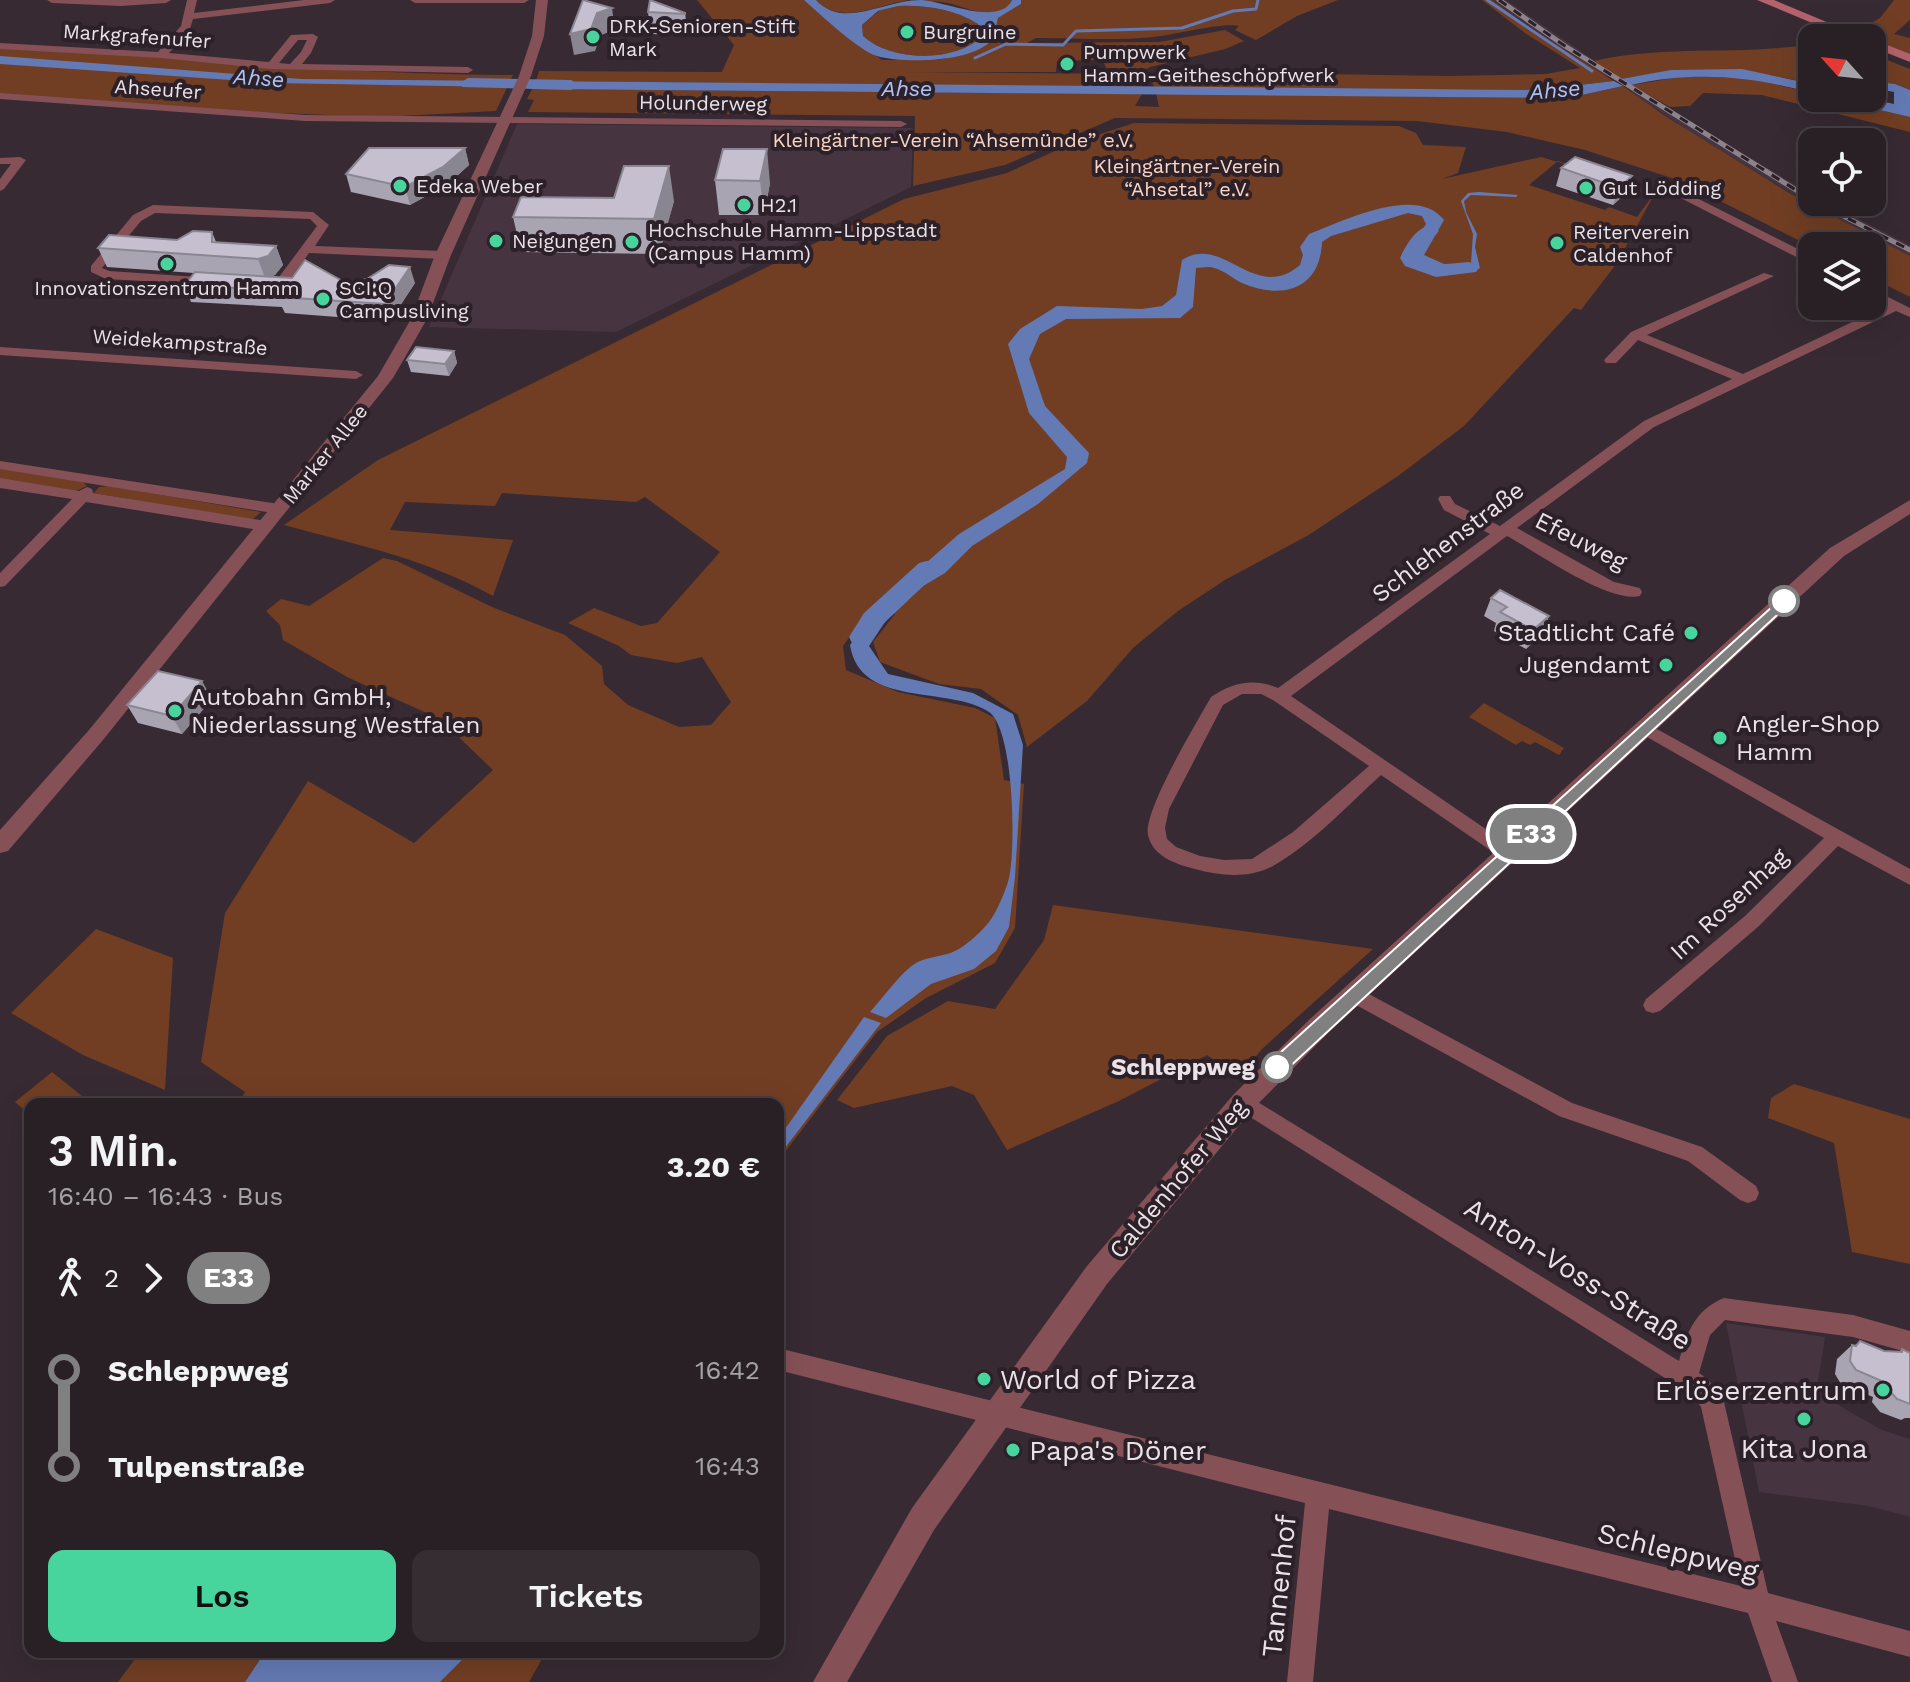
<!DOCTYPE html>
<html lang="de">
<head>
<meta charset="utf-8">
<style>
  :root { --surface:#292026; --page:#352d32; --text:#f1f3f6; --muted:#a5a3a7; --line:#453e43; --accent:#47d49d }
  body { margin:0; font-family:"Work Sans",sans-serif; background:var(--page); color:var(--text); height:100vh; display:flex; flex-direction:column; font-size:30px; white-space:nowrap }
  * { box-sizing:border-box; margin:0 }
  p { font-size:26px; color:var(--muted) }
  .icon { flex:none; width:44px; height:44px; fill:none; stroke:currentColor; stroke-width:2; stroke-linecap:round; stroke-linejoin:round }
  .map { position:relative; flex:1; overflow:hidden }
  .details { position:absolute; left:24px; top:1098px; width:760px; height:560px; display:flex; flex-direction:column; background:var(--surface); border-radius:16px; box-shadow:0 8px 32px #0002,0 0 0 2px var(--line) }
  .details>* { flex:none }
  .badge { padding:0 16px; border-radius:26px; font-size:28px; line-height:52px }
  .needle { width:52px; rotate:297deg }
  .buttons { position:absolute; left:1798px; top:24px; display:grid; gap:16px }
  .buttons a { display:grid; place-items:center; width:88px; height:88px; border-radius:16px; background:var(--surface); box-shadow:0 8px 32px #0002,0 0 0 2px var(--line); font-size:40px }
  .map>.badge { position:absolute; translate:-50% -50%; box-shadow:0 0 0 4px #fff }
  .legs { display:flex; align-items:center; gap:12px; height:88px; padding:0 24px; font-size:26px }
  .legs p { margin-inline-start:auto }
  .summary { display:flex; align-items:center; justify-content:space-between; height:136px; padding:0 24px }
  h1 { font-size:44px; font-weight:600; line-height:60px }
  .cta { display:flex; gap:16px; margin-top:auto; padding:16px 24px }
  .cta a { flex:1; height:92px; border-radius:16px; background:var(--accent); color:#111; font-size:32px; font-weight:600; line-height:92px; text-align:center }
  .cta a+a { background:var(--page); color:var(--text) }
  ul { padding:0 24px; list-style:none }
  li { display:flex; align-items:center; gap:28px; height:96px; font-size:30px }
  li i { display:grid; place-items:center; width:12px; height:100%; margin:0 10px; background:currentColor }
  li i::after { content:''; width:20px; height:20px; margin:-10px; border:6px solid; border-radius:50%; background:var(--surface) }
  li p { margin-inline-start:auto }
  li:first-child i { background:linear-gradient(#0000 50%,currentColor 0) }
  li:last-child i { background:linear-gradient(currentColor 50%,#0000 0) }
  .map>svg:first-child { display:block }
  .built { fill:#473441 }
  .green { fill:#713e23; fill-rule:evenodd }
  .water { fill:#647ab4; fill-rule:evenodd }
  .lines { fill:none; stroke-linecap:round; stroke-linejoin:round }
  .stream { stroke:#647ab4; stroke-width:3 }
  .river { fill:#647ab4; fill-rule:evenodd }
  .minor { fill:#855157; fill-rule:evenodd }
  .tertiary { fill:#855157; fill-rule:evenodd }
  .secondary { fill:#b4636d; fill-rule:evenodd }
  .rail-casing { stroke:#8d838a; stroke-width:5 }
  .rail { stroke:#2c2029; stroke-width:3; stroke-dasharray:9; stroke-linecap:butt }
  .wall { fill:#a9a4b2 }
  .shaded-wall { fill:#8a8691 }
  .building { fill:#c5bfcf; stroke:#8a8691; stroke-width:2 }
  .line-1 { fill:#808080; stroke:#fff; stroke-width:2 }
  .poi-dot { fill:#47d49d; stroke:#2c2029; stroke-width:3 }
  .stop-1-dot { fill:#fff; stroke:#808080; stroke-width:4 }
  .labels { text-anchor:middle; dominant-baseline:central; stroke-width:8; stroke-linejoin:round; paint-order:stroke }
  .far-poi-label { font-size:20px; fill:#eae2e7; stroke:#2c2029; text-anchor:start }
  .far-street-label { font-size:20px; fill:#eae2e7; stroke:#2c2029 }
  .far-park-label { font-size:20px; fill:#fbd5c2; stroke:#2c2029 }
  .far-water-label { font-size:22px; font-style:italic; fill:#afc2f4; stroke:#2c2029 }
  .street-label { font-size:24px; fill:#eae2e7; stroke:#2c2029 }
  .poi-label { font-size:24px; fill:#eae2e7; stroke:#2c2029; text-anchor:end }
  .stop-label { font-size:24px; font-weight:bold; fill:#eae2e7; stroke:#2c2029; text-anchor:end }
  .near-street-label { font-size:28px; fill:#eae2e7; stroke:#2c2029 }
  .near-poi-label { font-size:28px; fill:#eae2e7; stroke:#2c2029; text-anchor:start }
</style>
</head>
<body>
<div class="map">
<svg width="1910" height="1682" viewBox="0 0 1910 1682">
  <rect width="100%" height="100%" fill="#372a33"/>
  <!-- built -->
  <path class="built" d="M1492,0H1506L1614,74L1606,76L1563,50Z
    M1638,90L1812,195V202H1825L1910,245V256L1819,210L1693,134L1631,92Z
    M517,124L913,128L911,187L616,332L429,327Z
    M1726,1323L1825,1337L1817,1388L1843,1408L1882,1430L1910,1439V1517L1869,1506L1759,1492Z"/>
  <!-- green -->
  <path class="green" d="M697,0H804L882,60H937L966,54L986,44L998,18L1021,4V0H1338L1297,16L1256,40L1235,30L1239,26C1220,22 1176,35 1153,37C1115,41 1074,38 1036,38L1027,43L1159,42L1225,30L1244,41L1225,49L1150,67L1139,73L1106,68L1103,60L1057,61L1056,72H906L1138,74L1141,87L536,81L539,71L722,72L734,45Z
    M816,0H910C878,4 842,27 816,0Z
    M912,0H1012C1000,24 971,9 952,4C938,1 925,0 912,0Z
    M1482,0H1492L1531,29L1614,81L1537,90L1154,87L1151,78L1183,72L1449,76L1546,74L1580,68L1525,33Z
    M1894,0H1910V20L1894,34L1910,38V55L1878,42L1882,38L1861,29L1880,18Z
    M898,6C926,5 954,9 978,24L983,36C954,63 891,62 863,36L862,25L879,11Z
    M1812,44V67L1807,68L1812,70V84C1743,67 1691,66 1621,79L1594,61C1665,44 1740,56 1812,44Z
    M0,47C171,56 341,75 513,75L496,111L380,117L183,109L0,94Z
    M1872,54L1910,69V90L1895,84L1872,81Z
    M1687,76L1748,78L1812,93V98H1828L1910,117V132L1762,95L1703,93L1690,106L1670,107L1631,85Z
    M1623,86L1665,116L1791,194L1910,256V297L1872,278V246L1812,247L1678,180L1585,150L1507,132L1417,121L1115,118L1005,165L913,186L915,116L528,112L534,100L527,99L532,89L1142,94L1135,106L1159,107L1156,93L1547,98L1582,95Z
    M1134,123L1399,126L1416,133L1423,145L1466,147L1458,173L1442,179L1541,157L1656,191L1617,263L1581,310L1574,308L1464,426L1398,476L1307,536L1225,580L1178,611L1133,648L1087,701L1027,747L1018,715L981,689L939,684L880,662L873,642L895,614L876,606L865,615L843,646L846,670L898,692L975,708L995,718L1004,780L1024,784L1015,928L995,963L926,998L877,1032L778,1161V1104H239L245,1092L201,1062L225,913L308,781L414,843L493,770L440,719L349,678L283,640L280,625L266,611L281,599L309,606L383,558L397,561L492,607L565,635L602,666L604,684L628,705L679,727L711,725L731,702L702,657L677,663L631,655L619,646L568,623L594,608L641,626L657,623L720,552L645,497L636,502L502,493L495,506L405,502L390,530L513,540L493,596C422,557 360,546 284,525L378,460L904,199L1007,173L1070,144ZM1558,161L1656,191L1637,217L1609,207L1605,210L1529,185Z
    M0,468L83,482L87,486L76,491L0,479Z
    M109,486L261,512L252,520L94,493L99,487Z
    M1484,703L1564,748L1559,755L1535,742L1530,745L1522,741L1516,745L1469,717Z
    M1053,905L1373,949L1262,1049L1238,1078L1207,1055L1119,1101L1007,1150L974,1095L952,1086L854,1108L837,1100L887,1036L948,1001L995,1009L1044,940Z
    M96,929L173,958L165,1090L83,1055L11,1013Z
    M52,1072L92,1104H30V1115L15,1102Z
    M1794,1084L1910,1119V1264L1852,1252L1834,1143L1768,1118L1771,1098Z
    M140,1652H265L245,1682H118Z
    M470,1652H546L529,1682H440Z"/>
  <!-- water -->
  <path class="water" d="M804,0H816C844,30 883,0 921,0C945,1 999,27 1012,0H1021V4L998,18C996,24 996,31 994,36C981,63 902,64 877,56C859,51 820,14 804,0ZM898,6C926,5 954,9 978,24L983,36C954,63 891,62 863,36L862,25L878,11Z
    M0,56L301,79L508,81L505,87L273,83L0,64Z
    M1742,69L1812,84V93C1751,76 1694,71 1631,85L1621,79L1671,70Z
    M536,81L1537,90L1614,81L1623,86L1582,95L1547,98L532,89Z
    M1872,81L1895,84L1910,90V117L1828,98H1867L1894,104V92L1872,88Z
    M1479,192L1518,195L1516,197L1471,195L1464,201L1466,212L1477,234L1475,247L1480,268C1454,278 1434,272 1410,260V249L1426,224L1422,216L1408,213L1331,236L1322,242C1320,290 1282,300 1242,283C1233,279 1224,270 1214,268C1209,266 1201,268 1196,268L1193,307L1180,318L1066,319L1040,334L1029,359L1045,406L1089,453L1087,463L1038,504L972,546L945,573L908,595L894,591L959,534L1065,469L1067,457L1029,413L1008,344L1020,329L1057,306L1142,309L1162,306L1176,295L1182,260C1223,233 1255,304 1300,265L1303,255L1300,247L1309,234C1343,221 1417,184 1444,220L1424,255L1444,264L1471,263L1473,234L1461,201L1468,193Z
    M879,608L891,613L869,646L888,674L973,693L1013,714L1023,745L1015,877L1009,927L996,951L974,969L931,984L886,1018L870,1012C883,998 901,972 916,963C928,956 945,957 957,950C967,945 982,931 989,922C997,912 1006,890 1009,878C1016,848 1014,729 989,712C949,685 860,709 850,645Z
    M864,1017L881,1023L778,1157V1139Z
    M265,1652H470L440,1682H245Z"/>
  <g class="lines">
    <!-- stream -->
    <path class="stream" d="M1487,0L1592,71
      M975,58L1006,44L1063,45L1076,31L1182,28L1233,11L1256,9L1258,0"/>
    <!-- river -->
    <path class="river" d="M468,78L571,80L579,85L571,90L462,87L460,83Z
      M1430,225L1439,231L1424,248L1420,258L1438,265L1469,262L1479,268L1476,272L1436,277L1405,266L1400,258C1406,245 1415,229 1430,225Z
      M927,561L935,563L939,569L935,575L882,625L870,643L861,646L852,643L849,637L864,613L919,563Z"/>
    <!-- minor -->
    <path class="minor" d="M47,0H171L166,3L121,6L52,3Z
      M187,0H197L194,13L304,0H335L330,3L193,19L190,29L169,53L269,62L291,35L313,34L318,37L311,53L302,64L468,67L473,70L468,73L271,69L161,58L0,49V43L158,52L181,26ZM298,40H307L301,52L290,64L279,63Z
      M410,0H529L524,3H415Z
      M0,93L305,115L901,121L907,124L901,127L305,121L0,99Z
      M20,157L26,160L4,189L0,191V179L11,164H0V158Z
      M1667,183L1812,256V265L1663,189L1661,187Z
      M153,205L313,212L329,225L315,246L443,251L449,255L443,259L309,253L287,283L258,287V281L279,277L317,226L310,219L155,213L141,221L102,268L109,271L213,278L217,279V285L106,279L91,272V266L133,215Z
      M1764,273L1774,276L1647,335L1743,374L1886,306L1872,298V289L1910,308V317L1896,311L1654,427L1517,528L1614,582L1640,588L1642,592L1640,596C1607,603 1537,552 1507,536L1291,696L1515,849L1518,854L1515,859H1503L1381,775C1347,806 1313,843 1273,866C1249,879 1220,876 1195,869C1176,864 1153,857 1148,835C1143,811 1197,722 1211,697C1233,682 1254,678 1278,688L1490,534L1444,510L1438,499L1440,496H1450L1455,504L1500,526L1644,421L1732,379L1638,340L1616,363H1606L1604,360L1631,332ZM1242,694H1261L1273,700L1369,766L1293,832L1252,859L1224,860L1200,856L1176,847L1167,839L1165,828L1169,809L1223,705Z
      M0,347L356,371L363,375L356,379L0,355Z
      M0,461L279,504L286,509L279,514L0,469Z
      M0,478L79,491L87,487L92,489L93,493L266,521L273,526L266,531L86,502L5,586L0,587V573L72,499L0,488Z
      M1646,723L1910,869V885L1838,846L1759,926L1660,1011L1653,1013L1646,1011L1643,1005L1646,999L1745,916L1824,838L1640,733L1638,729L1640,725Z
      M1354,986L1572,1103L1702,1147L1756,1186L1759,1193L1756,1200L1748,1203L1740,1200L1688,1161L1559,1116L1347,1000L1344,994L1347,988Z
      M1243,1093L1679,1361C1687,1332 1695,1310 1724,1298L1853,1315L1910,1331V1353L1853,1337L1725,1320L1710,1335L1699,1373L1708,1379L1724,1402L1768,1593L1910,1631V1657L1776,1621L1798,1682H1772L1748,1613L1329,1509L1313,1682H1287L1305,1503L778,1370V1348L1741,1586L1701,1407L1692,1395L1236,1108L1233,1102L1236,1096Z"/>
    <!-- tertiary -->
    <path class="tertiary" d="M536,0H548L544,36L531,76L451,255L427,319L393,378L103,740L8,851L0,853V830L89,730L378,376L411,319L435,255L519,76L532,36Z
      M1910,500V514L1844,556L1328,1033L1252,1110L1107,1284L934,1530L847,1682H813L912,1508L1087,1266L1234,1094L1310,1019L1830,548Z"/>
    <!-- secondary -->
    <path class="secondary" d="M1757,0H1774L1865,38H1848Z
      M1872,39L1910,54V62L1872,47Z"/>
    <defs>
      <path id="rail" d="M1499,0L1565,46L1812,200
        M1816,202L1910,250"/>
    </defs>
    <!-- rail casing -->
    <use href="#rail" class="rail-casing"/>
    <!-- rail -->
    <use href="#rail" class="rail"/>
  </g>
  <!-- wall -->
  <path class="wall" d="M648,12L685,13L688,35L651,34Z
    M465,148L469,165L448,184L410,205L351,192L346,174Z
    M723,149L770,183L764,215H719L715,180Z
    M1575,157L1626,193L1613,205L1556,186L1561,168Z
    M674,201L659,254L521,252L513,217Z
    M212,232L216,242L276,246L283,265L275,275L269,277L346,283H415L390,321L285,313L282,307L191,302L185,285L194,273L107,267L98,248L177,240Z
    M454,351L457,363L449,376L411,372L407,360Z
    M1491,598L1549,616L1542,634L1526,649L1494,631L1496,623L1484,616Z
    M212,699L182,734L138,723L127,705Z
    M1860,1341L1884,1351L1899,1352L1902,1349L1910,1353V1418H1905L1901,1420L1880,1412L1872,1402L1873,1397L1841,1384L1835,1374L1837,1359L1852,1345L1854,1346Z"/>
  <!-- shaded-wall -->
  <path class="shaded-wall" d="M612,8L615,30L601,35L595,51L574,55L570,34L597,13Z
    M465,148L469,165L448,184L410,205L405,187Z
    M767,149L770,183L764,215L760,181Z
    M669,166L674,201L659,254L654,219Z
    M1632,176L1626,193L1613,205L1619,188Z
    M276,246L283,265L275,275L265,278L258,259Z
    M410,267L415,283L390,321L385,304Z
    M454,351L457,363L449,376L445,364Z
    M1549,616L1542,634L1526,649L1533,630Z
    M202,681L212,699L182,734L172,716Z"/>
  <!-- building -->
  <path class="building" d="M583,0L612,8L597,13L591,29L570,34Z
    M650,0L685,13V14L648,12Z
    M369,148H465L443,167L405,187L346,174Z
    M723,149H767L760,181L715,180Z
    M1575,157L1632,176L1619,188L1561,168Z
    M624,166H669L654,219L513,217L521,197L614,198Z
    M193,231L212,232V242L276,246L268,256L258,259L98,248L109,235L177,240Z
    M305,260L346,283L367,279L389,265L410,267L385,304L279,297L283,291L185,285L195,272L292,278Z
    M416,347L454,351L445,364L407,360Z
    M1500,590L1549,616L1533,630L1500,612L1507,607L1491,598Z
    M158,671L202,681L172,716L127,705Z
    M1860,1341L1884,1351L1902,1352V1349L1910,1353V1404L1897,1399L1888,1389L1889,1384L1856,1370L1850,1361L1852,1345L1856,1346Z"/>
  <!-- line-1 -->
  <path class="line-1" d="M1784,596L1791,601L1789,604L1284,1072H1271L1269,1067L1271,1061Z"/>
  <!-- markers -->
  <g class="poi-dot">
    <circle cx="907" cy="32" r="8"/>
    <circle cx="593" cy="37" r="8"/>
    <circle cx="1067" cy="64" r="8"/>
    <circle cx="400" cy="186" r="8"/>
    <circle cx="1586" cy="188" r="8"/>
    <circle cx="744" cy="205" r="8"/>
    <circle cx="496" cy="241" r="8"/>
    <circle cx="632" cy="242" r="8"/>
    <circle cx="1557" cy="243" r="8"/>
    <circle cx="167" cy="264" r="8"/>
    <circle cx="323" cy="299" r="8"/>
    <circle cx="1691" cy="633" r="8"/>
    <circle cx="1666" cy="665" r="8"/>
    <circle cx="175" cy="711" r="8"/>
    <circle cx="1720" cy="738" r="8"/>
    <circle cx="984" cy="1379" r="8"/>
    <circle cx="1883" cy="1390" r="8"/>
    <circle cx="1804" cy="1419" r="8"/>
    <circle cx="1013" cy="1450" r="8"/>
  </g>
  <g class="stop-1-dot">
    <circle cx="1784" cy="601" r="14"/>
    <circle cx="1277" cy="1067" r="14"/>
  </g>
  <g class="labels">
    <!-- far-poi labels -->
    <g class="far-poi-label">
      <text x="609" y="26">DRK-Senioren-Stift<tspan x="609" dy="23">Mark</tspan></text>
      <text x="923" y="32">Burgruine</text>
      <text x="1083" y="52">Pumpwerk<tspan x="1083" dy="23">Hamm-Geitheschöpfwerk</tspan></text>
      <text x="416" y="186">Edeka Weber</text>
      <text x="1602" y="188">Gut Lödding</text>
      <text x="760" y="205">H2.1</text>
      <text x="648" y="230">Hochschule Hamm-Lippstadt<tspan x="648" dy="23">(Campus Hamm)</tspan></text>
      <text x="1573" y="232">Reiterverein<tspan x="1573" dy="23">Caldenhof</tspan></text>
      <text x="512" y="241">Neigungen</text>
      <text x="167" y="288" text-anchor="middle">Innovationszentrum Hamm</text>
      <text x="339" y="288">SCI:Q<tspan x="339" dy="23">Campusliving</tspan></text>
    </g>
    <!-- far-street labels -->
    <g class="far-street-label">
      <text transform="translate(137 36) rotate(4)">Markgrafenufer</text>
      <text transform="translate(158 89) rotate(4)">Ahseufer</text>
      <text transform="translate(703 103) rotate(1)">Holunderweg</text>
      <text transform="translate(180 342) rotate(4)">Weidekampstraße</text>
      <text transform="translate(325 454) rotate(-51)">Marker Allee</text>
    </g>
    <!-- far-park labels -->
    <g class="far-park-label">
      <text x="953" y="140">Kleingärtner-Verein “Ahsemünde” e.V.</text>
      <text x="1187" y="166">Kleingärtner-Verein<tspan x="1187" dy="23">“Ahsetal” e.V.</tspan></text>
    </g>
    <!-- far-water labels -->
    <g class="far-water-label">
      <text transform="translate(259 78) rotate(4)">Ahse</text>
      <text x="907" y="88">Ahse</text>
      <text transform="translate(1555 90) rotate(-5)">Ahse</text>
    </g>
    <!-- street labels -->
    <g class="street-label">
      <text transform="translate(1581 541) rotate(27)">Efeuweg</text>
      <text transform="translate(1448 542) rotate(-37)">Schlehenstraße</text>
      <text transform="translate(1729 904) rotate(-43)">Im Rosenhag</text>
      <text transform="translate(1178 1179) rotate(-50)">Caldenhofer Weg</text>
    </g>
    <!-- poi labels -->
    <g class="poi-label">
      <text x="1675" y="633">Stadtlicht Café</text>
      <text x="1650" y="665">Jugendamt</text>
      <text x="191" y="697" text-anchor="start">Autobahn GmbH,<tspan x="191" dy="28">Niederlassung Westfalen</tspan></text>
      <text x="1736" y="724" text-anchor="start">Angler-Shop<tspan x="1736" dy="28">Hamm</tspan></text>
    </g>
    <!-- stop labels -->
    <g class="stop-label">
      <text x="1255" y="1067">Schleppweg</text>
    </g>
    <!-- near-street labels -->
    <g class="near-street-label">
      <text transform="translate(1578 1274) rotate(32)">Anton-Voss-Straße</text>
      <text transform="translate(1678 1552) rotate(14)">Schleppweg</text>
      <text transform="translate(1279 1586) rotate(-84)">Tannenhof</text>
    </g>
    <!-- near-poi labels -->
    <g class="near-poi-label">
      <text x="1000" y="1379">World of Pizza</text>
      <text x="1867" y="1390" text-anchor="end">Erlöserzentrum</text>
      <text x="1804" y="1448" text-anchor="middle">Kita Jona</text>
      <text x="1029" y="1450">Papa's Döner</text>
    </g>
  </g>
</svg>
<div class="buttons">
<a><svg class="needle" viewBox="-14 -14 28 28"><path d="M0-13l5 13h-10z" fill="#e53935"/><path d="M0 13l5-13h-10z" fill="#a5a3a7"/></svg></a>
<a><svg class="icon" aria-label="locate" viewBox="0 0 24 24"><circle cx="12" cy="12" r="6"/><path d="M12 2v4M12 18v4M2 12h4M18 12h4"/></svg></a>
<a><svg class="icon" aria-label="layers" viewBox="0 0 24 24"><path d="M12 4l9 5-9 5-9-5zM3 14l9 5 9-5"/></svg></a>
</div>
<b class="badge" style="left:1531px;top:834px;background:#808080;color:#fff">E33</b>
<section class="details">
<div class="summary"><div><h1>3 Min.</h1><p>16:40 – 16:43 · Bus</p></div><b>3.20 €</b></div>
<div class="legs"><svg class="icon" aria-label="walk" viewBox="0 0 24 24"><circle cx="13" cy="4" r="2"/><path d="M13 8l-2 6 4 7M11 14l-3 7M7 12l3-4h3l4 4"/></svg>2<svg class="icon" aria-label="forward" viewBox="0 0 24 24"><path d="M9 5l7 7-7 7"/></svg><b class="badge" style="background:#808080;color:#fff">E33</b></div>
<ul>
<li><i style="color:#808080"></i><b>Schleppweg</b><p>16:42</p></li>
<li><i style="color:#808080"></i><b>Tulpenstraße</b><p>16:43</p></li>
</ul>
<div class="cta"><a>Los</a><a>Tickets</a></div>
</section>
</div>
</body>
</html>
